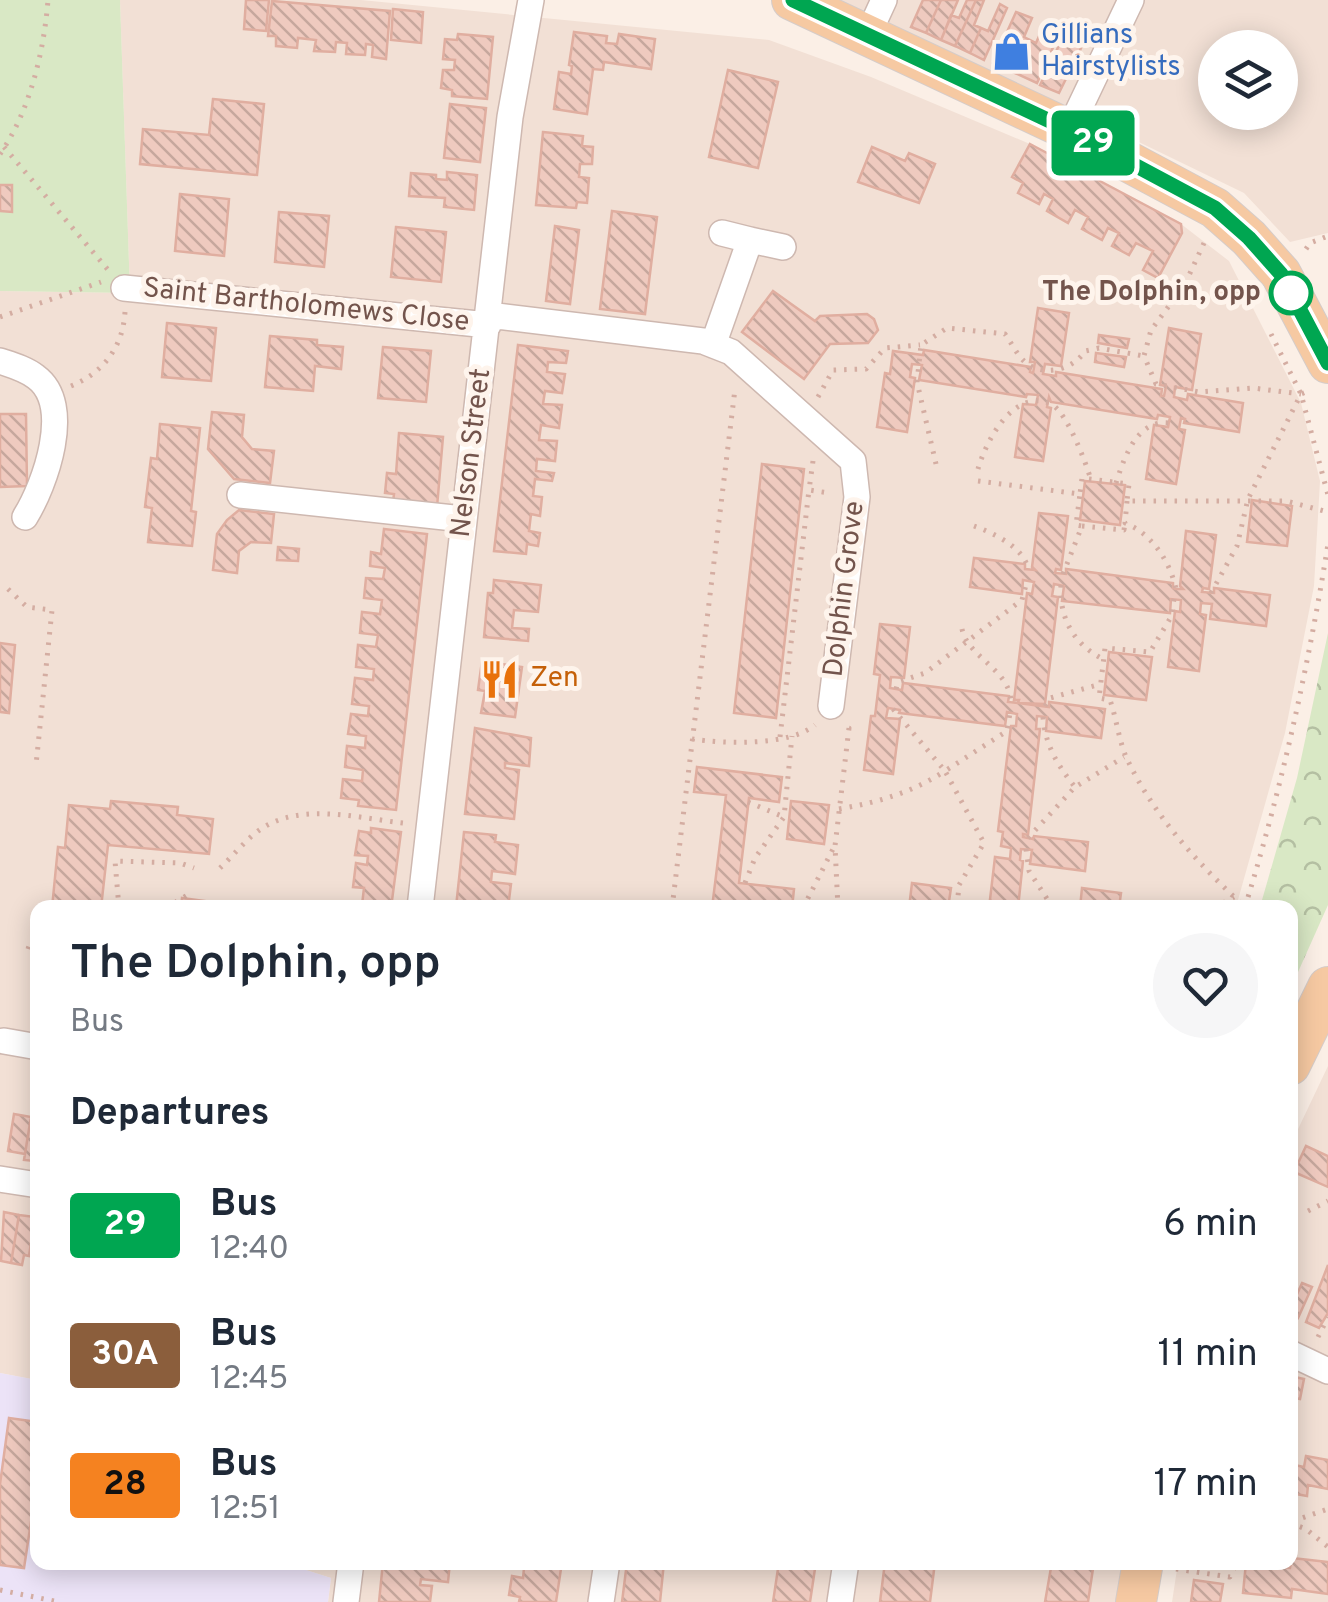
<!DOCTYPE html>
<html lang="en">
<head>
<meta charset="utf-8">
<style>
  :root { --surface:#fff; --page:#f6f6f7; --text:#1f2937; --muted:#747a83 }
  body { margin:0; font-family:Overpass,sans-serif; background:var(--page); color:var(--text); height:100vh; display:flex; flex-direction:column; font-size:38px; white-space:nowrap }
  * { box-sizing:border-box; margin:0 }
  p { font-size:32px; color:var(--muted) }
  .icon { flex:none; width:55px; height:55px; fill:none; stroke:currentColor; stroke-width:2; stroke-linecap:round; stroke-linejoin:round }
  .map { position:relative; flex:1; overflow:hidden }
  .details { position:absolute; left:30px; top:900px; width:1268px; height:670px; display:flex; flex-direction:column; background:var(--surface); border-radius:20px; box-shadow:0 5px 25px #0003 }
  .details>* { flex:none }
  .badge { padding:0 20px; border-radius:8px; font-size:35px; line-height:65px }
  .tools { position:absolute; left:1198px; top:30px; display:grid; gap:20px }
  .tools a { display:grid; place-items:center; width:100px; height:100px; border-radius:50%; background:var(--surface); box-shadow:0 5px 25px #0003; font-size:50px }
  .map>.badge { position:absolute; translate:-50% -50%; box-shadow:0 0 0 5px #fff }
  h2 { padding:0 40px; font-size:38px; line-height:90px }
  .round { display:grid; place-items:center; flex:none; width:105px; height:105px; border-radius:52px; background:var(--page) }
  .overview { display:flex; align-items:center; justify-content:space-between; height:170px; padding:0 40px }
  h1 { font-size:48px; font-weight:600; line-height:75px }
  ul { padding:0; list-style:none }
  li { display:flex; align-items:center; gap:30px; height:130px; padding:0 40px }
  li div { flex:1 }
  li b { display:block; font-size:38px }
  li em { font-style:normal }
  li .badge { min-width:110px; font-weight:700; text-align:center }
  .map>svg:first-child { display:block }
  .residential { fill:#f2e0d5; fill-rule:evenodd }
  .education { fill:#ece3f7 }
  .forest { fill:url(#forest-crowns) }
  .green { fill:#d9e8c5 }
  .building { fill:url(#building-back-hatch); stroke:#e0aea0; stroke-width:2.5 }
  .lines { fill:none; stroke-linecap:round; stroke-linejoin:round }
  .street-casing { stroke:#ceb8b0; stroke-width:28 }
  .primary-casing { stroke:#d5ccc9; stroke-width:42 }
  .path { stroke:#d4ada2; stroke-width:5; stroke-dasharray:2.5 8; stroke-linecap:butt }
  .street { stroke:#fff; stroke-width:25 }
  .primary { stroke:#f6c9a2; stroke-width:40 }
  .line-casing { stroke:#fff; stroke-width:22 }
  .line { stroke:#00a651; stroke-width:15 }
  .stop-dot { fill:#fff; stroke:#00a651; stroke-width:5 }
  .labels { text-anchor:middle; dominant-baseline:central; stroke-width:10; stroke-linejoin:round; paint-order:stroke }
  .shop-label { font-size:28px; fill:#366cbe; stroke:#fef4ec; text-anchor:start }
  .stop-label { font-size:28px; font-weight:bold; fill:#73544c; stroke:#fef4ec; text-anchor:end }
  .street-label { font-size:28px; fill:#73544c; stroke:#fef4ec }
  .food-label { font-size:28px; fill:#c56008; stroke:#fef4ec; text-anchor:start }
</style>
</head>
<body>
<div class="map">
<svg width="1328" height="1602" viewBox="0 0 1328 1602">
  <defs>
    <pattern id="forest-crowns" width="20" height="18" patternUnits="userSpaceOnUse" patternTransform="scale(2.5)"><rect width="20" height="18" fill="#d9e8c5"/><path d="M2 6a3 3 0 1 1 6 0M12 15a3 3 0 1 1 6 0" fill="none" stroke="#b4bfa2"/></pattern>
    <pattern id="building-back-hatch" width="6" height="6" patternUnits="userSpaceOnUse" patternTransform="scale(2.5)"><rect width="6" height="6" fill="#efcabf"/><path d="M-1 5l2 2M0 0l6 6M5-1l2 2" fill="none" stroke="#c6a79d"/></pattern>
  </defs>
  <rect width="100%" height="100%" fill="#fbefe6"/>
  <!-- residential -->
  <path class="residential" d="M120,0H361L769,40L871,77L1030,144L1181,224L1229,261L1301,403L1320,481L1314,586L1285,733L1236,907L38,908L37,1380L0,1373V291L130,293Z
    M840,0H1328V233L1290,242L1244,193L1050,99L900,34ZM1215,48H1280V112H1215Z
    M1328,1066V1602H1172L1178,1563L1290,1562V1146Z
    M284,1563H1123L1118,1602H328L331,1578Z"/>
  <!-- education -->
  <path class="education" d="M0,1373L37,1380L38,1562L284,1563L331,1578L328,1602H0Z"/>
  <!-- forest -->
  <path class="forest" d="M1328,633V905L1290,990V908L1260,907L1297,778Z"/>
  <!-- green -->
  <path class="green" d="M0,0H120L130,293L0,291Z"/>
  <!-- building -->
  <path class="building" d="M246,0H269L266,31L244,29Z
    M923,0H941L926,33L911,27Z
    M941,0H958L941,40L926,33Z
    M967,0H976L955,46L941,40L951,15L959,18Z
    M976,0H984L974,25L981,28L970,53L955,46Z
    M272,1L390,11L386,59L372,57L373,45L366,44L365,55L346,54L347,43L336,42L335,52L314,51L316,40L298,38L297,48L276,46V36H268Z
    M1000,4L1007,8L984,60L970,53L981,28L988,31Z
    M393,9L423,12L421,43L391,40Z
    M1016,12L1032,18L1024,37L1030,40L1015,73L993,63Z
    M1044,25L1060,32L1037,83L1015,73L1030,40L1036,43Z
    M574,32L607,36L606,43L617,44L619,34L655,39L651,69L604,62L603,70L593,69L587,114L554,109L559,72L571,74L572,66L569,65Z
    M1065,33L1084,42L1059,93L1040,85Z
    M458,34L493,37L487,99L452,96V90L441,88L443,70H454L455,60L443,59L445,39L457,40Z
    M728,70L778,82L758,168L709,157Z
    M213,99L264,104L257,175L140,164L143,129L209,135Z
    M450,104L486,108L480,162L444,158Z
    M543,132L583,136L582,146L593,147L592,164H580L579,177L589,178L587,203L577,202L576,208L536,205Z
    M1030,144L1181,224L1182,233L1158,278L1143,270L1153,251L1136,243L1129,255L1112,246L1119,233L1108,228L1102,240L1082,229L1088,217L1075,210L1068,223L1047,211L1053,199L1044,194L1039,204L1018,193L1023,183L1012,177Z
    M872,147L905,161L909,153L935,164L919,203L858,182Z
    M447,172L477,175L474,210L444,207L445,198L409,196L411,173L436,175V179L447,180Z
    M0,185H12V212L0,211Z
    M180,194L229,199L224,256L175,251Z
    M612,211L657,217L645,314L600,309Z
    M279,212L329,216L324,267L275,262Z
    M555,226L579,230L570,304L546,301Z
    M396,227L446,232L441,282L391,277Z
    M773,291L815,321L820,316L867,314L874,319L878,330L868,343L830,344L804,379L742,332Z
    M1038,308L1069,313L1061,366L1045,364L1043,374L1056,376V372L1162,389L1161,396H1164L1166,386L1160,385L1169,328L1201,334L1192,390L1175,387L1174,397L1187,400L1188,394L1243,403L1239,432L1184,423L1185,419L1181,418L1179,429L1185,430L1176,484L1146,479L1154,425L1168,427L1170,417L1158,415L1157,419L1051,402L1049,397L1047,407L1051,408L1043,461L1015,457L1023,404L1036,405L1038,395L1027,394L1026,397L919,380L922,365L912,364L910,377L915,378L907,432L877,427L885,373L890,374L893,351L923,355L924,350L1031,367L1030,372L1033,373L1035,362H1030Z
    M167,323L216,328L211,381L162,377Z
    M1099,335L1129,339L1127,348L1098,343Z
    M270,336L317,340V345L343,347L341,369L315,366L313,391L265,387Z
    M518,345L568,351L566,363L548,362L547,372L565,374L562,393L545,391L543,404L562,405L559,428L541,425L539,440L557,441L555,461L537,459L536,471L554,473L552,481L535,479L533,496L542,497L540,516L531,514L529,531L540,533L538,546L527,544L526,554L494,551Z
    M383,347L431,351L426,402L378,398Z
    M1096,353L1126,357L1124,367L1095,362Z
    M212,412L244,415L242,437L252,449L274,451L270,483L234,479L208,449Z
    M0,414H26L27,486L0,487Z
    M160,424L200,428L191,511L196,512L192,546L148,542L152,508L145,507L151,458L157,459Z
    M399,433L443,437L437,507L393,502L394,494L385,493L387,473L396,474Z
    M762,464L804,469L776,718L734,713Z
    M1085,481L1125,485L1120,525L1080,520Z
    M1252,500L1292,506L1287,546L1247,542Z
    M239,510L274,514L271,543L251,542L239,551L237,573L213,570L217,534L227,520Z
    M1039,513L1068,516L1061,570L1056,569L1055,573L1066,574V569L1173,583V588L1176,589H1183L1180,586L1186,531L1216,535L1209,589L1203,588L1202,592L1214,593V588L1270,595L1266,626L1210,619L1212,604L1201,603L1200,614L1206,615L1199,671L1168,667L1175,611L1180,612L1181,600L1171,599L1170,613L1062,601L1064,586L1054,584L1052,596L1058,597L1045,704L1018,703L1019,700H1014L1027,593L1032,594L1034,582L1023,580L1022,594L970,587L974,558L1025,564V569L1035,570L1032,567Z
    M384,529L427,534L396,810L358,806L359,800L341,798L343,779L362,781L363,770L345,767L347,746L365,748L366,736L348,734L351,714L368,716L369,706L352,704L355,678L373,680L374,669L356,667L358,645L376,647L378,635L360,633L362,612L380,614L382,600L364,598L366,578L383,579L385,568L370,566L371,552L381,554Z
    M278,547L299,549L298,561L277,560Z
    M494,580L541,585L538,612L514,610L512,628L529,629L528,641L484,637L488,593H493Z
    M880,624L910,627L904,678L891,677L890,688L902,690L903,683L1009,696L1008,702L1018,703L1049,707V702L1105,709L1101,738L1046,731L1047,717L1037,716L1036,729H1040L1028,835L1023,834V837L1033,839L1034,836L1088,842L1085,871L1030,864L1032,850L1021,849L1020,860L1023,861L1018,908H989L995,857L1010,859L1011,848L1001,846L1003,832L998,831L1011,726H1016L1017,714L1007,712L1005,726L899,713L900,710L888,708L886,718L900,719L893,774L864,770L871,716H875L880,675L874,674Z
    M0,643L15,645L9,713L0,712Z
    M1109,652L1152,657L1146,700L1104,695Z
    M482,661L522,667L515,717L481,713L485,691L478,690Z
    M475,728L531,738L529,766L505,763V768L519,770L514,819L465,814Z
    M697,767L782,777L779,802L749,798L739,883L794,889L792,908H712L726,795L694,792Z
    M111,801L178,807L177,815L213,819L209,854L108,845L101,908H52L58,847L65,848L69,805L110,809Z
    M791,801L829,805L824,844L787,839Z
    M371,828L401,832L391,908H340L341,902L362,905L364,888L353,887L356,863L367,865L368,856L355,855L359,831L371,833Z
    M464,832L496,835L495,842L518,845L515,874L492,871L491,882L511,884L508,908L456,907Z
    M912,883L951,888L948,908H909Z
    M1082,888L1121,893L1119,908H1080Z
    M182,898L250,907V908H181Z
    M14,1114L31,1117L25,1154L8,1151Z
    M29,1129L38,1130L34,1161L24,1160Z
    M1306,1146L1328,1156V1187L1294,1172Z
    M4,1212L19,1215L11,1263L1,1261Z
    M19,1215L35,1217L29,1256L24,1255L22,1265L11,1263Z
    M35,1217H38V1264H32L34,1256H29Z
    M1328,1265V1313L1319,1328L1306,1322Z
    M1302,1283L1312,1287L1298,1318L1290,1314V1310Z
    M1290,1376L1304,1379L1300,1399L1290,1397Z
    M9,1418L38,1422V1476L24,1568L0,1565V1484Z
    M1306,1456L1328,1460V1489L1308,1485L1307,1496L1290,1493V1464L1304,1467Z
    M1292,1558L1328,1562V1594L1292,1589L1291,1598L1243,1593L1246,1563L1290,1568Z
    M383,1562H450L448,1582L421,1579L420,1585L432,1586L430,1602H379Z
    M512,1562H562L556,1602H519L520,1597L509,1595L512,1576L523,1578L524,1568L512,1566Z
    M627,1562H664L660,1602H622Z
    M779,1562H816L810,1602H773Z
    M885,1562H935L930,1602H880Z
    M1052,1562H1094L1088,1602H1045Z
    M1194,1580L1223,1584L1220,1602H1191Z"/>
  <g class="lines">
    <defs>
      <path id="street" d="M867,37L884,0
        M1069,130L1131,0
        M722,233L750,240
        M124,288L488,325
        M489,315L703,341L731,352L853,461L857,497L831,706
        M713,345L750,240L783,247
        M0,361C12,365 26,369 36,377C74,405 45,485 25,517
        M240,495L463,519
        M420,908L510,117L531,0
        M4,1041L38,1047
        M0,1179L38,1185
        M1290,1353L1328,1371
        M346,1602L351,1562
        M601,1602L607,1562
        M840,1602L846,1562"/>
      <path id="primary" d="M792,0L1069,130L1215,208L1249,238L1281,274L1328,363
        M1290,1065L1328,987
        M1136,1602L1143,1562"/>
    </defs>
    <!-- street casing -->
    <use href="#street" class="street-casing"/>
    <!-- primary casing -->
    <use href="#primary" class="primary-casing"/>
    <!-- path -->
    <path class="path" d="M4,147L109,271
      M0,154C30,111 44,51 48,0
      M1204,243L1184,286L1151,330L1144,356L1156,384L1199,392L1253,388L1301,394
      M1306,249L1310,243L1328,236
      M0,317L101,282
      M1271,334L1301,394L1328,495
      M71,386C103,373 123,347 125,312
      M818,397L833,370L866,369L885,348L920,345
      M813,461L809,490L829,493
      M936,464L917,382L921,345L947,328L1005,334C1011,342 1017,355 1025,362C1044,378 1074,369 1085,351L1099,348L1144,356
      M978,469C986,441 1014,387 1051,404C1067,412 1086,463 1091,480
      M978,481L1080,494L1082,478L1129,484L1127,501H1286L1328,512
      M1116,483C1124,458 1137,419 1169,423
      M1127,501L1125,523C1151,533 1170,561 1176,589
      M974,526C993,533 1024,547 1028,569
      M1082,526L1124,530L1125,523
      M1063,574L1082,526L1076,525L1080,494
      M1061,585C1059,617 1073,644 1103,659
      M8,589L27,607L52,610L36,765
      M1211,593L1237,546L1248,499L1301,394L1311,390
      M1174,599L1171,617L1150,652L1105,648L1099,698L1110,700C1117,720 1119,743 1128,761C1155,817 1199,865 1245,907
      M962,629C968,658 1010,669 1011,702
      M896,689L898,682L925,673L1022,600L1027,581
      M1045,706L1050,698L1101,684
      M893,709L945,771L1007,731L1010,713
      M1043,717C1045,745 1058,766 1075,787
      M780,737L809,490
      M692,739C724,744 790,746 815,725
      M748,802L784,817
      M839,809C879,802 911,793 945,771L984,843L959,885L957,908
      M1028,838L1075,787L1124,757
      M1026,849L1029,871L1053,908
      M220,868C233,856 246,839 261,829C301,802 358,818 403,823
      M745,883L755,858L784,817L792,736
      M740,907V908
      M1245,907C1282,787 1308,668 1328,544
      M119,908L115,861L180,863L194,868
      M166,908L189,894
      M672,908L735,389
      M803,908L833,849
      M838,908L835,846L849,728L846,727
      M1066,908H1079
      M1214,908L1234,897
      M28,949L29,946L38,947
      M1308,1211L1328,1201
      M1318,1337L1328,1317
      M1293,1521L1328,1509
      M1290,1523L1306,1529L1328,1547
      M1176,1569L1230,1577L1237,1562
      M0,1590L59,1602"/>
    <!-- street -->
    <use href="#street" class="street"/>
    <!-- primary -->
    <use href="#primary" class="primary"/>
  </g>
  <g class="lines">
    <defs>
      <path id="line" d="M793,0L1069,130L1215,208L1249,238L1281,274L1328,363"/>
    </defs>
    <!-- line casing -->
    <use href="#line" class="line-casing"/>
    <!-- line -->
    <use href="#line" class="line"/>
  </g>
  <!-- icons -->
  <defs>
    <symbol id="shop-bare" viewBox="-9 -9 18 18"><path d="M-5-2.5h2.3a2.7 3.5 0 0 1 5.4 0H5L5.5 6h-11ZM-1.5-2.5h3a1.5 2.3 0 0 0-3 0Z" fill="#3f7fe0" stroke="#fef4ec" stroke-width="2.5" paint-order="stroke"/></symbol>
    <symbol id="restaurant-bare" viewBox="-9 -9 18 18"><path d="M-5-6h1v4h1v-4h1v4h1v-4h1v5L-1.5 .5V6h-2V.5L-5-1ZM5-6V6H3V1.5H1.5Q1.5-4 5-6Z" fill="#e8710a" stroke="#fef4ec" stroke-width="2.5" paint-order="stroke"/></symbol>
  </defs>
  <g fill-rule="evenodd">
    <use href="#shop-bare" x="984" y="24" width="55" height="55"/>
    <use href="#restaurant-bare" x="472" y="652" width="55" height="55"/>
  </g>
  <!-- markers -->
  <circle class="stop-dot" cx="1291" cy="293" r="20"/>
  <g class="labels">
    <!-- shop labels -->
    <g class="shop-label">
      <text x="1041" y="36">Gillians<tspan x="1041" dy="32">Hairstylists</tspan></text>
    </g>
    <!-- stop labels -->
    <g class="stop-label">
      <text x="1261" y="293">The Dolphin, opp</text>
    </g>
    <!-- street labels -->
    <g class="street-label">
      <text transform="translate(306 306) rotate(6)">Saint Bartholomews Close</text>
      <text transform="translate(472 453) rotate(-83)">Nelson Street</text>
      <text transform="translate(845 589) rotate(-83)">Dolphin Grove</text>
    </g>
    <!-- food labels -->
    <g class="food-label">
      <text x="530" y="679">Zen</text>
    </g>
  </g>
</svg>
<div class="tools">
<a><svg class="icon" aria-label="layers" viewBox="0 0 24 24"><path d="M12 4l9 5-9 5-9-5zM3 14l9 5 9-5"/></svg></a>
</div>
<b class="badge" style="left:1093px;top:143px;background:#00a651;color:#fff">29</b>
<section class="details">
<div class="overview"><div><h1>The Dolphin, opp</h1><p>Bus</p></div><a class="round"><svg class="icon" aria-label="heart" viewBox="0 0 24 24"><path d="M12 20l-8-8c-3-5 5-10 8-4 3-6 11-1 8 4z"/></svg></a></div>
<h2>Departures</h2>
<ul>
<li><span class="badge" style="background:#00a651;color:#fff">29</span><div><b>Bus</b><p>12:40</p></div><em>6 min</em></li>
<li><span class="badge" style="background:#8b5e3c;color:#fff">30A</span><div><b>Bus</b><p>12:45</p></div><em>11 min</em></li>
<li><span class="badge" style="background:#f58220;color:#111">28</span><div><b>Bus</b><p>12:51</p></div><em>17 min</em></li>
</ul>
</section>
</div>
</body>
</html>
